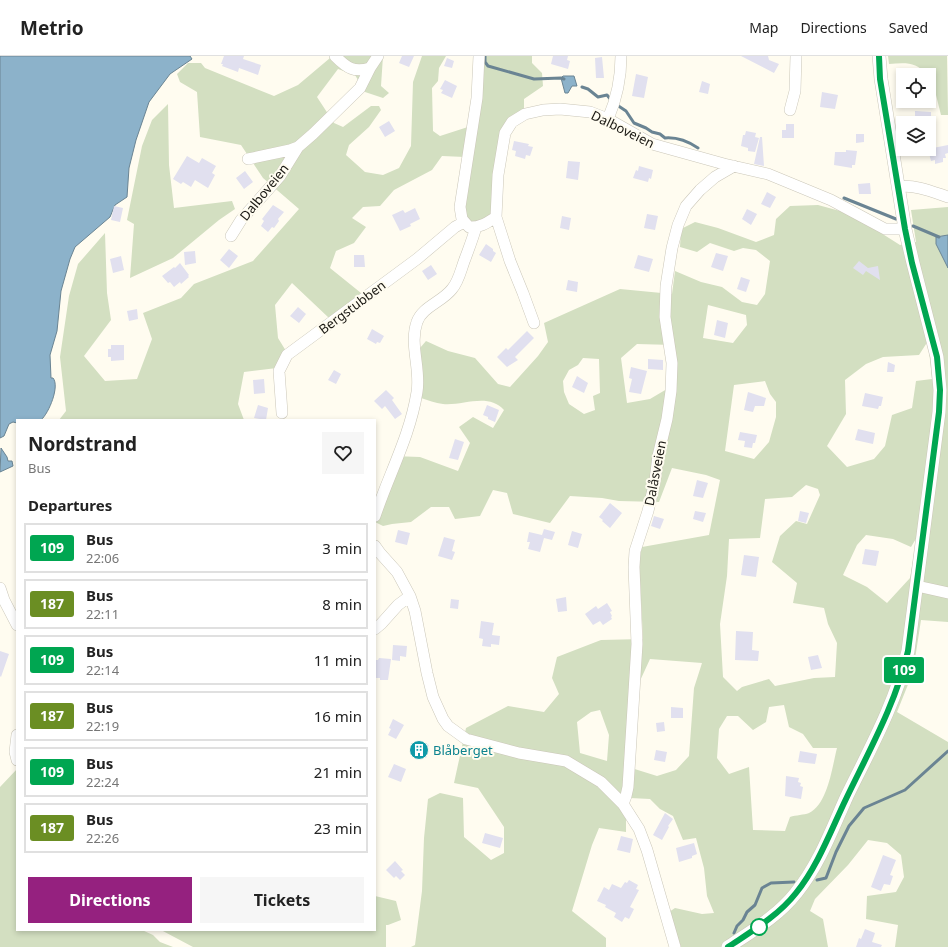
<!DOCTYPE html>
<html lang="en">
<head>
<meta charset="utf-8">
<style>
  :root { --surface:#fff; --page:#f6f6f6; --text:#222; --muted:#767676; --line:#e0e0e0; --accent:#95217f }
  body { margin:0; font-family:"Noto Sans",sans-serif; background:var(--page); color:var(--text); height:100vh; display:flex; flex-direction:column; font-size:15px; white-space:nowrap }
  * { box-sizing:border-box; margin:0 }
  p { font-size:13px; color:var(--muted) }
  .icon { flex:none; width:22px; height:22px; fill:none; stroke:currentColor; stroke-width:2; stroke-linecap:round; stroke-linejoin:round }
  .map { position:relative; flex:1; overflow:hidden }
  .details { position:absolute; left:16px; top:363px; width:360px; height:512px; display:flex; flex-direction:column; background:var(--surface); border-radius:0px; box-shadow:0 2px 6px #0003 }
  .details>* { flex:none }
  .badge { padding:0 8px; border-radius:3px; font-size:14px; line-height:26px }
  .buttons { position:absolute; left:896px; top:12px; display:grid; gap:8px }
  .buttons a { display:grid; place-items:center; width:40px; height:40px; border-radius:0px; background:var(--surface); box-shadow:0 2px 6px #0003; font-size:20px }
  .map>.badge { position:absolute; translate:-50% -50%; box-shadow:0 0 0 2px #fff }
  h2 { padding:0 12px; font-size:15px; line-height:36px }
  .round { display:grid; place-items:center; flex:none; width:42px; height:42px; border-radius:0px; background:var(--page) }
  .headline { display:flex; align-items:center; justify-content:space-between; height:68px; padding:0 12px }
  h1 { font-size:19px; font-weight:700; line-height:30px }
  .button { display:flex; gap:8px; margin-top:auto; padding:8px 12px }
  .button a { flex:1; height:46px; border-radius:0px; background:var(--accent); color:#fff; font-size:16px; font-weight:700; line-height:46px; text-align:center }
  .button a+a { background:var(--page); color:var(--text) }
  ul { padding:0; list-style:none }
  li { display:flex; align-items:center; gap:12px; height:50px; margin:0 8px 6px; padding:0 4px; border:2px solid var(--line); border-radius:0px }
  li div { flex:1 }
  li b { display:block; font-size:15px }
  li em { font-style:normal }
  li .badge { min-width:44px; font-weight:700; text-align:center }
  header { display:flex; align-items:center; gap:24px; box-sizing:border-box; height:56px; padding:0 20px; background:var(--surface); border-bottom:1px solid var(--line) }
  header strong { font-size:19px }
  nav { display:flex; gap:22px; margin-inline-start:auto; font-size:14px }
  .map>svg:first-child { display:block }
  .green { fill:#d3dfc1; fill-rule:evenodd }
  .water { fill:#8cb2ca; stroke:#6a8493 }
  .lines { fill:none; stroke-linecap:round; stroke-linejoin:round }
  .stream { stroke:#6a8493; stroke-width:3 }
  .building { fill:#e1e0ef }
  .minor-casing { stroke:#cbc7b9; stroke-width:12 }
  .major-casing { stroke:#cbc7b9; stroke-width:14 }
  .minor { stroke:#fff; stroke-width:11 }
  .major { stroke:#fff; stroke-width:13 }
  .line-casing { stroke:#fff; stroke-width:9 }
  .line { stroke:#00a651; stroke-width:6 }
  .stop-dot { fill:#fff; stroke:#00a651; stroke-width:2 }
  .labels { text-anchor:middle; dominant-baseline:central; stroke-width:4; stroke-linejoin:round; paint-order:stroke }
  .street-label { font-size:13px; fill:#1a1813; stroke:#fffcf0 }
  .culture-label { font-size:13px; fill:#0d838f; stroke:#fffcf0; text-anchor:start }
</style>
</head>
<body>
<header>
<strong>Metrio</strong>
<nav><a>Map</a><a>Directions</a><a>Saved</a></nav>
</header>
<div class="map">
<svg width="948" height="891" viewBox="0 0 948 891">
  <rect width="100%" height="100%" fill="#fffcf0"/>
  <!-- green -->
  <path class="green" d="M329,0H383L381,30L389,37L383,42L365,36L355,19L338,13L317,41L334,67L343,71L371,50H379L381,54L369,71L349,89L346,99L365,116L383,119L399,112L411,90L413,26L422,0H446L439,12L438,25L432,32L433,75L440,80L471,70L477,0H532V7L542,17L543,30L524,43V56L508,66L492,156L489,161L471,167L465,162V101L442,100L432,114L394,134L380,150L363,151L352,162L366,171L354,187L336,195L330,212L361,237L329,262L292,227L275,249L278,282L286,295L277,312L244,316L238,348L244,364H59L66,355L60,301L69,240L78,208L105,177L107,237L111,264L84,300L105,325L137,323L152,283L143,257L181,242L194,228L253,205L299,153L263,122L241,89L200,81L197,36L180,26L177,18L188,7H201L205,12L274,40L298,29L330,2Z
    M888,0H947L948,59H941L934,31L929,23V19H926C917,5 904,7 889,8Z
    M168,48L169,109L174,152L232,145L235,153L219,164L173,202L130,222L134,168L127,164L142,90L152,64Z
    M818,149L851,158L900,189L916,186L911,154L948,151V179L937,181L936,188L948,212V566L921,564L913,616L897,656L948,686V891H895L898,869L866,863L867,840L896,836L904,821L901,799L887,787L868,784L848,809L815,843L810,855L823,863L828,891H681L669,856L675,852L702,858L714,857L707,840L704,812L696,782L683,784L673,760L660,753L650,743L630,742L626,761V776L599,772L592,789L572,855L606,882V891H411L415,889L422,835L424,782L428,743L440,737L463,742L464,781L491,804L504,797V771L478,732L454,727L466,672L508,650L544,656L559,638L552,622L557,601L601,584L643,583L639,504L642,491L709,479L720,424L706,419L672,412L659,446L619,445L602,442L570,440L550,467L513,458L507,437L493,434L480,460L455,463L449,451H431L411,466L392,468L383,470L375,466V456L393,400L420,401L458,415L470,387L459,371L473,361L493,372L504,354C488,336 463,350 443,348C435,347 428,344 421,342L420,292L426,285L448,295L475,302L498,328L510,331L538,300L548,286L544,267L620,233L672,238L675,215L701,226L722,231L742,246L757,249L765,238L770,205L756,194L743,192L734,195L710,187L697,196L680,191L681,173L695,166L718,172L756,186L774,179L776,163L790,150ZM708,249L746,259L747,269L733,287L703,282ZM928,285L932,323L916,325L912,352L892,359L885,390L874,403L847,411L827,390L846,358L845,324L866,308L883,301L919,299ZM637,288L673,289L677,327L650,343L627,347L621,302ZM583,302L599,303L600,337L593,340L595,354L584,358L569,348L564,336L563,325L569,314L578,309ZM765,325L770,338L776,346V361L769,386L754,403L725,395L734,329ZM806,429L818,433L820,439L807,468L796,465L780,480L772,506L797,527L793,547L824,552L828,568L837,587L835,621L814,622L775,630L769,623L742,631L737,635L723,621L720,568L727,520L729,483L760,482L765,443L792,441ZM866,479L893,483L911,491L917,481L910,522L887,547L867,531L843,519L857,489ZM650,603L702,607L694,632L689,700L676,714L657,720L625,710L639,627ZM784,649L789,671L803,678L813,692H837C832,711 828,748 809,757C804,759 796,759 790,761L785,775L753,774L749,711L729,718L717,702L719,673L727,660H738L753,674L766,666L769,651ZM600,654L609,679L607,705L580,697L577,666L591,656Z
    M17,713V874H142L153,879L160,886L173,891H0V731Z
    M375,840L396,845L401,864L388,869H386V891H193L161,874H375Z"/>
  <!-- water -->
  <path class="water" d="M0,0H190L192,3L170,18L149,46L136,84L129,112L127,141L115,149L110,161L75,191L70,203L61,235L57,275L50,299L51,322H53C60,330 49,357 41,364H17V367L13,366L9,368L4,380L0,382Z
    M563,20H574L577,30H572L568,37H565L561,22Z
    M948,179V212L936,188V181Z
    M1,392L7,401L8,405H12L13,410L0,416Z"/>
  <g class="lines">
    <!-- stream -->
    <path class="stream" d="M485,0V6L488,10L534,23L561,22L564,23
      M582,31L588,33L598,41L607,39L611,44
      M617,49L626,55L634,67L646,72L652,76L660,78L665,82C677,81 689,86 698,92
      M844,142L896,163
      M913,170L939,181
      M817,824L826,822L836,796L849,770L864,752L905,734L948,695
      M734,877L737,870L743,864L747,856L755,849L762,832L771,827L794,826"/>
  </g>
  <!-- building -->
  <path class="building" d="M224,0H244L243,3L261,9L258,19L239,12L238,16L222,10L223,8H221Z
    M402,0H414L409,11L399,7Z
    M553,0H568L567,4L570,5L568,13L551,8Z
    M741,0H768L769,4L779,8L774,17Z
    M602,1L604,22H596L595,2Z
    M447,2L454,5L452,12L444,10Z
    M636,18L648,21L644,42L632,40Z
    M445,24L457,30L452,42L441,37L443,34L440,33Z
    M702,25L710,28L708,38L699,36Z
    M822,36L838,39L835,53L820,51Z
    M915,55L931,56V66H915Z
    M389,65L395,75L385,81L379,71Z
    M786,68H794V82H782V74H786Z
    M746,75L756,77L755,81L759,82L755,96L748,95V92L741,90L743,79H745Z
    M856,78H864V86L856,87Z
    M760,81H762L764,110L754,108Z
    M514,85L529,88L528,90L533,91L530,100L526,99L525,103L515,100L516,95L512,94Z
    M948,89V97L945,98L946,102H943V106L935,108V104L931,105L928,93Z
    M846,94L857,95L855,109H852V112L834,109L835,96H846Z
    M187,100L199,107L202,102L216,110L212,117L215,119L208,132L195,124L191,131L183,126L181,128L173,123Z
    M568,105L580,106L578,124L566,122Z
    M639,110L653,114L651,123L649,122L648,126L633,122L636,114L638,115Z
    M245,115L253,126L244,133L236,122Z
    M870,127L871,138H859L858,128Z
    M767,136L776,141L770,152L761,148Z
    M273,149L284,156L278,163L279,165L274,172L272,171L268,176L261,170L264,165L262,163Z
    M114,150L123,152L120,166L111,164Z
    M415,152L420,163L410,168L411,170L400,175L392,159L403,154L405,157Z
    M747,153L757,158L751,169L742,163Z
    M647,158L658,160L655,174L644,172Z
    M562,160L571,162L569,174L560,172Z
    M486,188L493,193V195L496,197L491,206L479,199Z
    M229,193L238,200L229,212L220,204Z
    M195,195L196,207L185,209L184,196Z
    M716,197L728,200L723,215L711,211Z
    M354,199H364L365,211H354Z
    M638,199L653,203L649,216L634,212Z
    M121,200L124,214L113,217L110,203Z
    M859,205L868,212L878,210L880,224L866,215L863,219L853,212Z
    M180,207L189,219L188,220L189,221L181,228L180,226L174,231L170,226L168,227L162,220L174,211L175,212Z
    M431,209L437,218L428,224L422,215Z
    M741,221L750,224L746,236L737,233Z
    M568,224L578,226L577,236L566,234Z
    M298,251L306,258L299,267L290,260Z
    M137,253L138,263L129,265L127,255Z
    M717,264L728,267L725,282L714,279Z
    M372,273L384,280L380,287L377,286L376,288L367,283Z
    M527,275L534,282L515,301L518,304L507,311L497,301L506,292L508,294Z
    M111,289H124V304L111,305V301H108V293H111Z
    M648,303L663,304V314L648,313Z
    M888,306L895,309L894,316H887Z
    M631,311L647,315L641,338L629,336L632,323L629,322Z
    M334,314L341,318L336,328L328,324Z
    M577,320L588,327L584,337L572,331Z
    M264,323L265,337L254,338L253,324Z
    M386,334L394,342L392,344L402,358L395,363L385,350L382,353L374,345Z
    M748,336L766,342L764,350H755L753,356L744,354Z
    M865,337L883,341L881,350H879L878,353L862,350Z
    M258,349L268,352L266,364L254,362Z
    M487,349L499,354L495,366L488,363V361L483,359Z
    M858,373L875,377L873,388L855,384Z
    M740,376L757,379L755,387H753L752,392L744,391L745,385L738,384Z
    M455,383L464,386L458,404L449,402Z
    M697,424L708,427L703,442L693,440Z
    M610,447L622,457L610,472L602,465L603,464L599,461Z
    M695,455L706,457L703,466L693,463Z
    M800,455L809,457L806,467L798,465Z
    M654,460L664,463L660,473L651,470Z
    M544,473L555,476L552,484L544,482L540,496L528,493L530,486H527L529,476L542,479Z
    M398,474L410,477L407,489L395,486Z
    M572,475L582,478L578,492L568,489Z
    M444,481L455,484L452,495L455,496L452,504L438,500Z
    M865,493L879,495L876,510L862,508Z
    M744,499L759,501L756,521L741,519Z
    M566,541L567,555L558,556L556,543Z
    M451,543L459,544L458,553L450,552Z
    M607,547L612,555L610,556L612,560L611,561L612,563L603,569L600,565L593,569L585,558L596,550L598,553Z
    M481,565L494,567L492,579L500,580L499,589L491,588V591L482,590L483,583L479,582Z
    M736,575L753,576L752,594L759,595L758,605L735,604Z
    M393,589L407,590L406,601L400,600V605L392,604Z
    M0,595L9,598L1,621L0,620Z
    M818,599L822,612L811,614L808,601Z
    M379,602L391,603L388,624H380V622H375V604H378Z
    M671,651L683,652V662H671Z
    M393,663L404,669L396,683L388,679L391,673L389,672Z
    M664,666L665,675L657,676L656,667Z
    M420,685L429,689L427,693L429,695L426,702L410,695L413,688L418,690Z
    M656,694L667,696L665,706L654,704Z
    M800,695L817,698L815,708L798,706Z
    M394,708L406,713L401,726L388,721Z
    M786,720L799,722L798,726L801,727L800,730L803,731L801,743L785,740Z
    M665,757L673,763L668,770L669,771L662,784L653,779Z
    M485,777L503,782L500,792L482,787Z
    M621,780L633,783L630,797L617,794Z
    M694,787L697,798L692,800V802L679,806L676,792Z
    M883,799L896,804L890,819L893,820L890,829L884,828L881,835L871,831Z
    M395,805L403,814L401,815L405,819L400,824L396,820L394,822L386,814Z
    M629,824L638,829L636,833L639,834L630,851L634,853L629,863L625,861L622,866L614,861L616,857L605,851L606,849L597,845L604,831L609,834L612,828L621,832L625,826L627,827Z
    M865,873L875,877L872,886L882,889L881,891H856L859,882L861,883Z"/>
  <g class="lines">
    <defs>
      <path id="minor" d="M335,0C347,12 354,17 370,12
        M479,0L477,42L460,151L462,163L469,171C480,172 488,166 496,161
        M790,54L795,35L796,0
        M608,63C617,42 621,23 621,0
        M248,103L290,94L298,91
        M898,131C915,128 933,136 948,141
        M231,180L241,164L280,120L298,91L313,78L360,32L370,12L378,0
        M534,267L523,237L510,205L496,161L498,119L505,77L512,66L525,58L543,54L560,53L590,56L608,63L652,88L724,108L768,118L831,144L885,173H905
        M282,357L279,315L287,299L417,203L455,171L464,166
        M375,460C389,418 410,380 417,336C421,313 409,288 417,266C422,251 442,246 452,233C459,225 461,213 465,203C469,192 473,182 476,171
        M375,490L380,497L397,516L410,540L415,555L427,617L433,641L443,663L448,670L466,683L519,697L566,705L601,726L623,748L639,773L647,794L675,891
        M917,530L948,537
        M0,532L4,544L17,569
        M375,573L381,568L398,549L410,540
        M17,679L15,696L17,704
        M623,748L626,740L628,731L637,588L634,511L635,495L648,455L655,425L658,400L667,363L671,335L672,307L665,261L666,230L672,192L678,169L686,150L700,134L715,121L734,110"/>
      <path id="major" d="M728,891C752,875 778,860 796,837C819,809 832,773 847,740C870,693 896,646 908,595L939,356L940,334L937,301L913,207L905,173L881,23L879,0"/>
    </defs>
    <!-- minor casing -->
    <use href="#minor" class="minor-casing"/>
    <!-- major casing -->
    <use href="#major" class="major-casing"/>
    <!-- minor -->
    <use href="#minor" class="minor"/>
    <!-- major -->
    <use href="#major" class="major"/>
  </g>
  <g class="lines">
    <defs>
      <path id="line" d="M728,891C752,875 778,860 796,837C818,810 831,774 846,743C869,695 896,647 908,595L939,356L940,334L937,301L912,207L905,173L880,23L879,0"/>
    </defs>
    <!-- line casing -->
    <use href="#line" class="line-casing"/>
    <!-- line -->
    <use href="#line" class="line"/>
  </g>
  <!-- icons -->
  <defs>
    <symbol id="building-disc" viewBox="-11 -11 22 22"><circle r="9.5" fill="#0f9aa8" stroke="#fffcf0"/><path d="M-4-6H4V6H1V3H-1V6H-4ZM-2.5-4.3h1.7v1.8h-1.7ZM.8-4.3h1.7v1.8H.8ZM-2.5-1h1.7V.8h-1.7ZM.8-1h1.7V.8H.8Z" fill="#fff"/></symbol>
  </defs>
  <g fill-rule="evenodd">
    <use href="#building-disc" x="408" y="683" width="22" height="22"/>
  </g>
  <!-- markers -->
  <circle class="stop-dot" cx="759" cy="871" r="8"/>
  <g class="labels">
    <!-- street labels -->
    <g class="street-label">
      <text transform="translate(623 73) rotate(26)">Dalboveien</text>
      <text transform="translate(264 136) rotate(-51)">Dalboveien</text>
      <text transform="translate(352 251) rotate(-37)">Bergstubben</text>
      <text transform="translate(655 417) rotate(-79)">Dalåsveien</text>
    </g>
    <!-- culture labels -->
    <g class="culture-label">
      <text x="433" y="694">Blåberget</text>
    </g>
  </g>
</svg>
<div class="buttons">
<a><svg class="icon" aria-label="locate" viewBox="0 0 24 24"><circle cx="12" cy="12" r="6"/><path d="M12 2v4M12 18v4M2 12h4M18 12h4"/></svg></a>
<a><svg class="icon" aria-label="layers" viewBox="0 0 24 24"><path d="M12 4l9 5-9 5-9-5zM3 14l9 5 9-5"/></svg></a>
</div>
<b class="badge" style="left:904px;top:614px;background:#00a651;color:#fff">109</b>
<section class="details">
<div class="headline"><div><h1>Nordstrand</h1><p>Bus</p></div><a class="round"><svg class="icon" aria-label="heart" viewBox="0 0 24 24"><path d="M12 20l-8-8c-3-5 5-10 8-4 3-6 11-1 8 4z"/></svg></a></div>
<h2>Departures</h2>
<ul>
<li><span class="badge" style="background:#00a651;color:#fff">109</span><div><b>Bus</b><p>22:06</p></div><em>3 min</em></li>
<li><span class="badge" style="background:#6b8e23;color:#fff">187</span><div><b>Bus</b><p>22:11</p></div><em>8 min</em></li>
<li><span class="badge" style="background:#00a651;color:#fff">109</span><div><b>Bus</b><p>22:14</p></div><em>11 min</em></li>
<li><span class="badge" style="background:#6b8e23;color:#fff">187</span><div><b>Bus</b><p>22:19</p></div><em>16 min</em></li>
<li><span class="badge" style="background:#00a651;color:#fff">109</span><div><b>Bus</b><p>22:24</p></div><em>21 min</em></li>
<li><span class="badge" style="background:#6b8e23;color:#fff">187</span><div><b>Bus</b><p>22:26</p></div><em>23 min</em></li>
</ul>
<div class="button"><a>Directions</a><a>Tickets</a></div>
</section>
</div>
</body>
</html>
